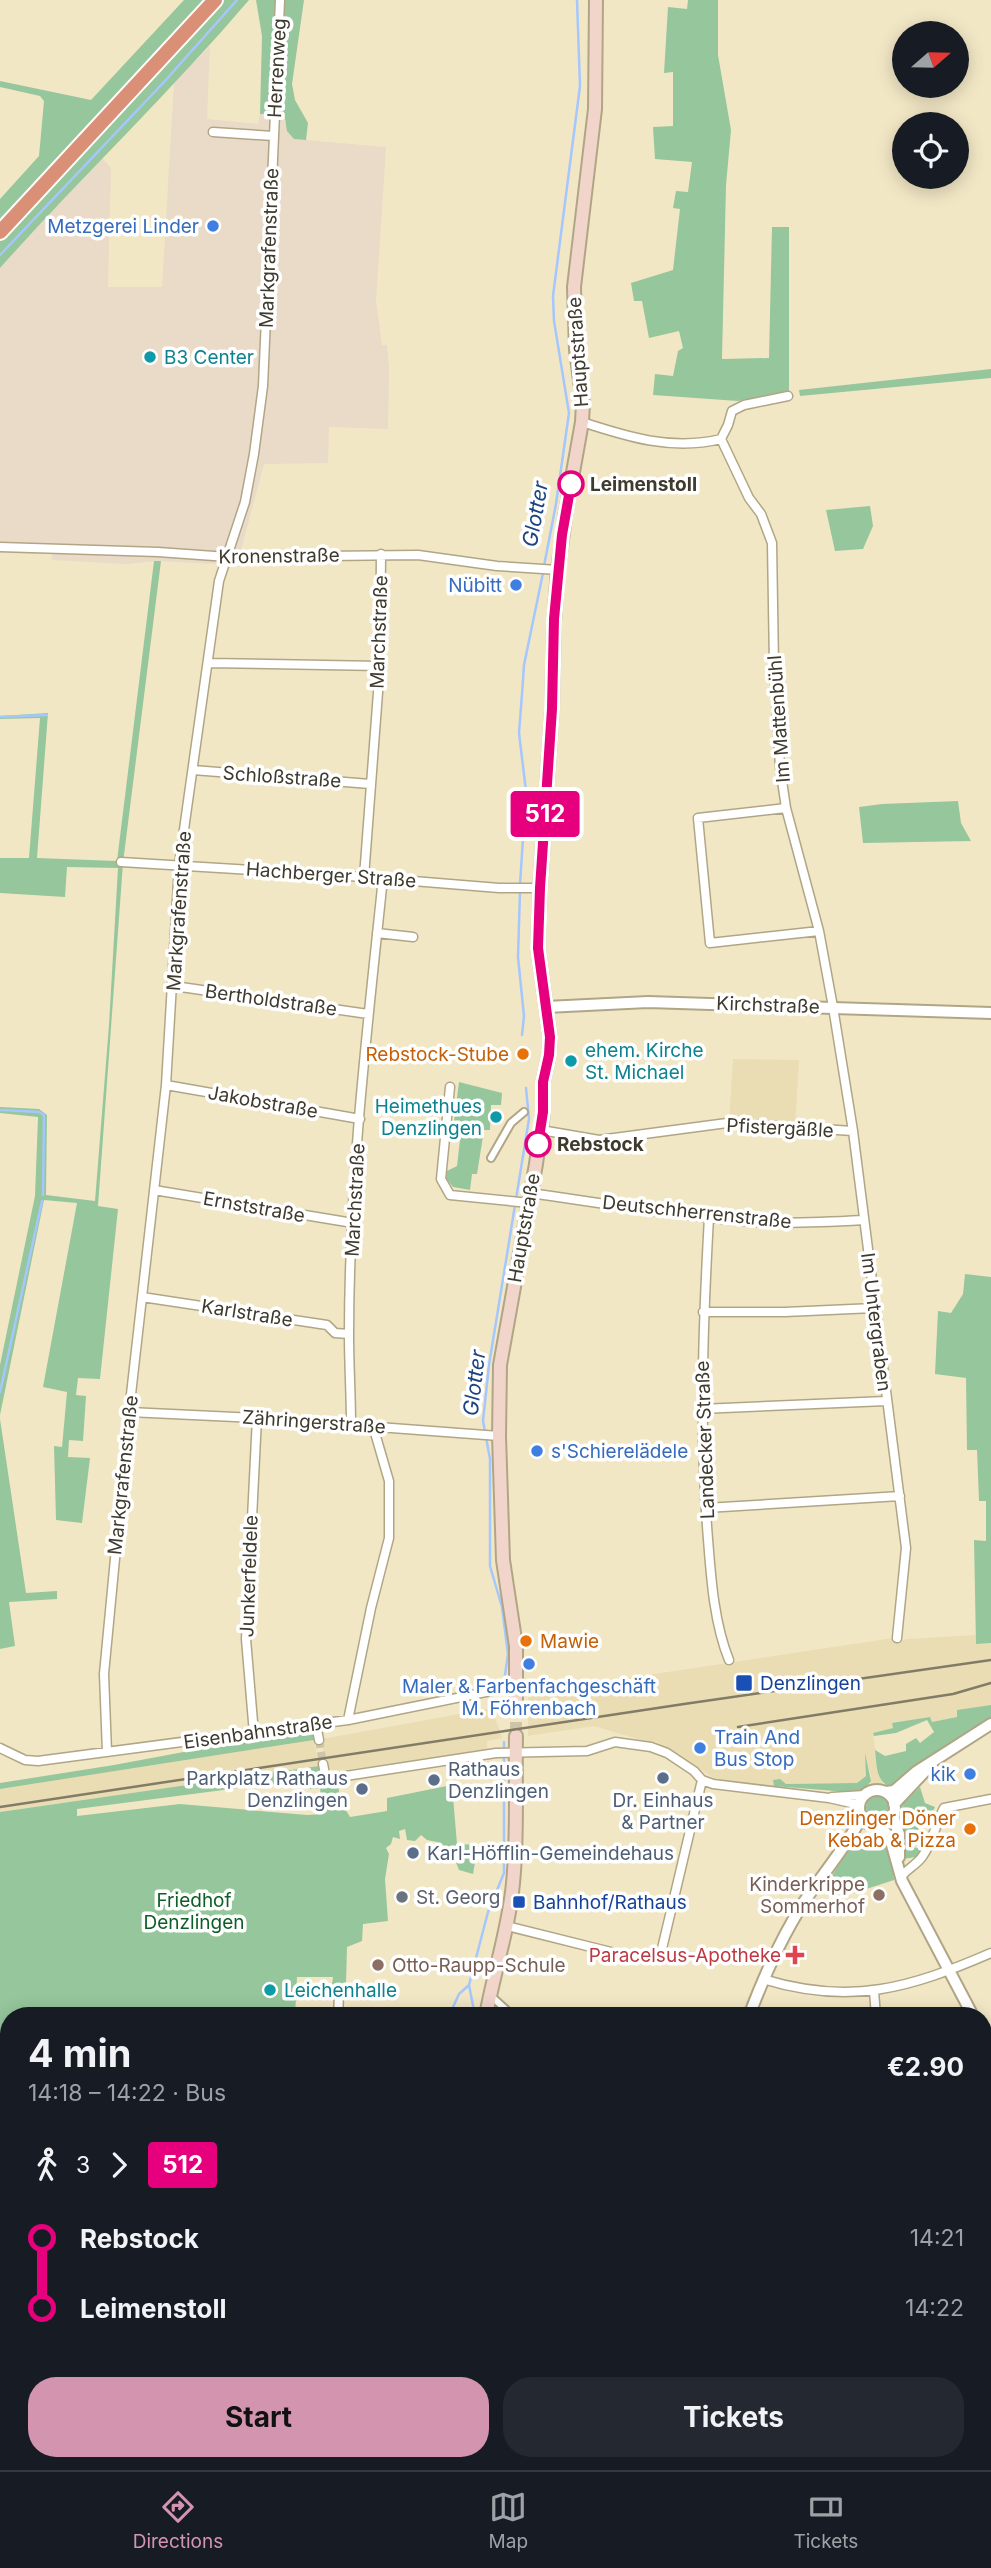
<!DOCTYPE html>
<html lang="en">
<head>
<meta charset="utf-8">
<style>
  :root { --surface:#171b24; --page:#242831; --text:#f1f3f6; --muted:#9ea1a6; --line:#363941; --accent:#d394af }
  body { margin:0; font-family:Inter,sans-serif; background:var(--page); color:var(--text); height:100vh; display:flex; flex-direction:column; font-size:26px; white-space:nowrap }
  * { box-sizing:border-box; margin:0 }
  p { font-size:23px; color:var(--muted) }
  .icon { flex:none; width:38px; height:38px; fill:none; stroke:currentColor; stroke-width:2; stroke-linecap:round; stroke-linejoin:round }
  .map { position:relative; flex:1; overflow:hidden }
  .panel { position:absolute; left:0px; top:2007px; width:992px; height:464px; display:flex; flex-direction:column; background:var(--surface); border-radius:28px 28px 0 0; box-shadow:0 4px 18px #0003 }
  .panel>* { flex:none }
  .badge { padding:0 14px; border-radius:5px; font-size:24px; line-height:46px }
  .needle { width:46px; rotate:70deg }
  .buttons { position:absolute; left:892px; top:21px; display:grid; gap:14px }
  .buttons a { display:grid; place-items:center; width:77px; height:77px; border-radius:50%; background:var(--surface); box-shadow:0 4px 18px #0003; font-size:35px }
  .map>.badge { position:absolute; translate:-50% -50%; box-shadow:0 0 0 4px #fff }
  .legs { display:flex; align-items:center; gap:10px; height:77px; padding:0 28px; font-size:23px }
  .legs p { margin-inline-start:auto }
  .headline { display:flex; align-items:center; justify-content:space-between; height:119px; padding:0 28px }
  h1 { font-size:38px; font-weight:700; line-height:52px }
  .action { display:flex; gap:14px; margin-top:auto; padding:14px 28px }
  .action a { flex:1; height:80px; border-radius:28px; background:var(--accent); color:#111; font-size:28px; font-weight:700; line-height:80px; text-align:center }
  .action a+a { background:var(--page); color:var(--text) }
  ul { padding:0 28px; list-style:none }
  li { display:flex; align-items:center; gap:24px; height:70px; font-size:26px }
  li i { display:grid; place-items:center; width:10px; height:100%; margin:0 9px; background:currentColor }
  li i::after { content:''; width:18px; height:18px; margin:-9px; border:5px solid; border-radius:50%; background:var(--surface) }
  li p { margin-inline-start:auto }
  li:first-child i { background:linear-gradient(#0000 50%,currentColor 0) }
  li:last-child i { background:linear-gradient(currentColor 50%,#0000 0) }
  .tabs { display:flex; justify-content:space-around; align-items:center; height:98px; border-top:2px solid var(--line); background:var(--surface); font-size:19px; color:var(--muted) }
  .tabs a { display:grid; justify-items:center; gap:4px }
  .tabs .active { color:var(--accent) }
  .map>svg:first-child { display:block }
  .commercial { fill:#eadac8 }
  .built { fill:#eaddb4 }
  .green { fill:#96c69c }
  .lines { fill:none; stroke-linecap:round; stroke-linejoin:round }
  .stream { stroke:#a5c7fd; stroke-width:2.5 }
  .minor-tunnel { stroke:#cec4a7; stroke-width:8; stroke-dasharray:8 4; stroke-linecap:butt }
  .secondary-tunnel { stroke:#cec4a7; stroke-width:12; stroke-dasharray:12 6; stroke-linecap:butt }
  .pedestrian-casing { stroke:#b0a686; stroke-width:10 }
  .minor-casing { stroke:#b0a686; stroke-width:11 }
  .tertiary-casing { stroke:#b0a686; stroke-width:14 }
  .secondary-casing { stroke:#b0a686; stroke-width:16 }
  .trunk-casing { stroke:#fff; stroke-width:18 }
  .pedestrian { stroke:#fff; stroke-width:6 }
  .minor { stroke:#fff; stroke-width:8 }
  .tertiary { stroke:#fff; stroke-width:10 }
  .secondary { stroke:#f1d5cb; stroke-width:12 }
  .trunk { stroke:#da9076; stroke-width:14 }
  .rail { stroke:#827c67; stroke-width:2.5 }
  .line-1-casing { stroke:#fff; stroke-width:16 }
  .line-1 { stroke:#e6007e; stroke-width:10 }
  .shop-dot { fill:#3f7fe0; stroke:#fff; stroke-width:2.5 }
  .culture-dot { fill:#0f9aa8; stroke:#fff; stroke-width:2.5 }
  .stop-1-dot { fill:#fff; stroke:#e6007e; stroke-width:3.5 }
  .food-dot { fill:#e8710a; stroke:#fff; stroke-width:2.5 }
  .transit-dot { fill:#1a4fb4; stroke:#fff; stroke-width:2.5 }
  .service-dot { fill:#5c6f8a; stroke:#fff; stroke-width:2.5 }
  .education-dot { fill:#8d6e63; stroke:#fff; stroke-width:2.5 }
  .worship-dot { fill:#6b7280; stroke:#fff; stroke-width:2.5 }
  .health-dot { fill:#e0444e; stroke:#fff; stroke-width:2.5 }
  .labels { text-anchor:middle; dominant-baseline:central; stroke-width:7; stroke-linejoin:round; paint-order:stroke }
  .street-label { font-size:19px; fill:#3e3a2d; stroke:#fff }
  .shop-label { font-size:19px; fill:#366cbe; stroke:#fff; text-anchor:end }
  .culture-label { font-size:19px; fill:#0d838f; stroke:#fff; text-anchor:start }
  .stop-label { font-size:19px; font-weight:bold; fill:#3e3a2d; stroke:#fff; text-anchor:start }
  .food-label { font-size:19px; fill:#c56008; stroke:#fff; text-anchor:end }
  .transit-label { font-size:19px; fill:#164399; stroke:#fff; text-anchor:start }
  .service-label { font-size:19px; fill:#4e5e75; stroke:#fff; text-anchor:start }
  .education-label { font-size:19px; fill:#785e54; stroke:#fff; text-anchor:end }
  .worship-label { font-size:19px; fill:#5b616d; stroke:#fff; text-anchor:start }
  .park-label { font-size:19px; fill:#105e27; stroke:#fff }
  .health-label { font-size:19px; fill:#be3a42; stroke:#fff; text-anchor:end }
  .water-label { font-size:21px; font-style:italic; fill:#1c4482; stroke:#fff }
</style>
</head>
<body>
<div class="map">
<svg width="991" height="2470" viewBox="0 0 991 2470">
  <rect width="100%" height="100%" fill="#f2e7c5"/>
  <!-- commercial -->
  <path class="commercial" d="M210,46L207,119L258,124L260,114L284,116V121L294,139L386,147L376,301L382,345H387L389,369L388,429L329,427L328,463L264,464L237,565L157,561L127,564L52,560V554L0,553V268L61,200L102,158L111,168L108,287H162L174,83Z"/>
  <!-- built -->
  <path class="built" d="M733,1059L799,1060L795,1128L729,1123Z
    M976,1635L977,1643H991V1705L957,1711L958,1717L932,1722L929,1717L892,1724L893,1728L873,1733L879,1775L886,1792L876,1790L867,1793L871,1776L866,1759V1776L857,1783L786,1784L780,1779L773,1780L774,1786L747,1785L714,1778L655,1741L651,1743L594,1726L528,1736V1688L568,1687L893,1638L894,1641L907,1639Z
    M492,1708L502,1738L487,1741V1750L337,1771L330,1769L325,1763L322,1739Z
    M314,1740L319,1766L0,1812V1789Z"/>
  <!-- green -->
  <path class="green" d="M184,0H249C170,93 81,177 0,268V199L39,156L44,101L40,96L0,87V81L91,100Z
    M256,0H304L292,84L295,100L308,123L306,140L294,139L287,131L284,113L260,114L262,36Z
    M688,0H718V55L731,130L726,185L722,359L769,358L772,227H789V391L738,401L653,395L655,374L673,376L678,351L683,348L679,331L649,338L642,301H634L631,283L673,270L680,209L673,208L676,191L688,192L692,162L655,159L653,127L673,126V72L664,73L668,7L687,9Z
    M991,369V378L800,396L799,390Z
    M870,506L873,526L863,549L835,551L826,510Z
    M154,561H161L123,863L98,1206L118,1209L100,1379L78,1378L76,1395L86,1396L83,1441L69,1440L68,1457L90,1458L82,1523L56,1520L54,1446L62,1447L67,1392L43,1387L77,1203L44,1200L0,1415V1365L35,1196L38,1117L0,1113V1107L39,1109L47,1115L46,1195L95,1201L109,1025L118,868L67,867L65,897L0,893V858H29L40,718L0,719V716L48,713L37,858L117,861Z
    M958,801L961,823L971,841L863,843L859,807L882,804Z
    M459,1082L502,1093L501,1105H491L490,1130H484L477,1174H472L470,1190L453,1187L446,1178L447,1171L457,1166L461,1131L453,1129Z
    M965,1274L991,1277V1643L976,1644L974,1540L986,1541V1501H979L977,1450H967L966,1378L935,1374L938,1311L951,1313L963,1294Z
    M0,1419L26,1593L57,1591V1599L9,1602L15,1646L0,1649Z
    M991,1705V1719L892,1787C875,1783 877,1764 875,1750L885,1756L906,1751V1744L916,1738L920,1743L934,1732L927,1720L896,1733L874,1736L873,1733L893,1728L892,1723L930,1717L932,1722L957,1717V1710Z
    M312,1728L314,1740L0,1789V1783L114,1765Z
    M865,1753L871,1781L863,1791H835L774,1786L773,1780L780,1779L786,1784L857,1783L866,1776Z
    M319,1766V1773L316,1777L308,1779L77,1809V1816L180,1804L307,1815L323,1814L320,1788L310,1789L309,1782L351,1774L337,1781L341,1802L350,1817L387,1811V1798L452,1785L457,1844L478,1845L473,1874L459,1870L455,1860H441L437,1853V1842L427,1840L421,1835L415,1841L407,1840L405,1829L399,1831L400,1839L393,1837L391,1844L386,1848L389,1854L385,1879L388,1921L363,1924L362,1941L347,1947L346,1984L332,1985L333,1977H297L295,2016H9V2064L0,2063V1812Z
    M920,1787L925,1803L935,1807L930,1817L921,1819L913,1847L925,1850L916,1857L903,1859L900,1817L903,1803Z
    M866 1808a12 12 0 1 1 24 0a12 12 0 1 1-24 0Z
    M876,1832C893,1841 893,1863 894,1880L854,1893L829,1880C840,1865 856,1833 876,1832Z
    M726,2462L777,2464V2470H726Z"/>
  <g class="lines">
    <!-- stream -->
    <path class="stream" d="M0,255L164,82L237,0
      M544,566L556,504L569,413L554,321L553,296L580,86L577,0
      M0,717L47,715
      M520,885L526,791L519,733L522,694L524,665L543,573
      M520,892L518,957L524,1016L522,1035
      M0,1110L39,1112L44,1115L43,1195
      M0,1392L42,1201
      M504,1682L508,1654L502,1607L490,1566V1459L483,1421L489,1365L529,1119L526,1088
      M469,1985L475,2016
      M449,2016L459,1994L469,1985L488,1912L504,1873V1742
      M446,2462V2470"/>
    <!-- minor-tunnel -->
    <path class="minor-tunnel" d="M319,1740L323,1764"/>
    <!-- secondary-tunnel -->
    <path class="secondary-tunnel" d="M516,1704V1736"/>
    <defs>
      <path id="pedestrian" d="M491,1158L511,1123L524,1112
        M491,1996L513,2016"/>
      <path id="minor" d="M213,132L273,136
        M582,422C628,437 672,451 721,439L728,425L732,411L744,405L788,396
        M721,439L749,498L761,514L772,543L774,666L780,767L786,808L819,931L833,1007L853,1131L906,1548L897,1638
        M0,547L158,552L228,557L418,555L497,566L558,570
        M209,663L380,666
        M193,770L370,784
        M786,808L698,818L710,943L819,931
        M121,862L364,877L499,888H540
        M364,877L380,666L381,554
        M377,933L413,937
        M174,986L368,1014
        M166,1085L360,1119
        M450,1087L441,1179L450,1195L529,1203
        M541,1130L599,1140L727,1123L853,1131
        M154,1190L353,1223
        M531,1193C605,1204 680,1216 756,1222C792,1224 828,1222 864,1220
        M709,1217C703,1325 699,1431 708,1539C711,1578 714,1623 729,1660
        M142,1297L327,1325L335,1333L349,1334
        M703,1312H785L874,1308
        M701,1409L886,1401
        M129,1412L257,1418L499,1436
        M351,1425C351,1395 349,1365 349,1335C349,1182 367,1030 383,878
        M706,1508L900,1496
        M348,1720L371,1608L389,1538V1481L373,1426
        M316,1724L319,1740
        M254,1734L246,1639L257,1418
        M0,1748L25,1760L38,1761L348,1720L516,1686
        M107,1752L104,1674L129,1412L166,1085L179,865L219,581L245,502L254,454L263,386L280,0
        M323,1764L326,1779L496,1753L587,1751L615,1742L651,1747L667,1753L694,1771L702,1780L713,1784L829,1798L860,1805
        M832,1797L865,1795
        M901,1877C907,1869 916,1865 922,1857C932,1844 936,1823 944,1808L991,1799
        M507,1926L611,1952
        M660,1957L702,1780
        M763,1979C851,2006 910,1988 991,1953
        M874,1991L876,2016
        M338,2016L339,1995
        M0,2113L9,2151
        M984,2215L991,2217
        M984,2337L991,2338
        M984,2416L991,2417
        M281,2465L330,2466
        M648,2470V2462
        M818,2470V2462"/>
      <path id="tertiary" d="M546,1007L648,1002L991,1013
        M859 1808a18 18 0 1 1 36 0a18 18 0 1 1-36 0Z
        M886,1792L894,1791L916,1772L991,1724
        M894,1804L927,1769
        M893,1816L899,1834V1857
        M879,1825L890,1838L902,1881L973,2016
        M749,2016C764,1976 781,1938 804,1902C823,1873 846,1848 862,1816
        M984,2047L991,2070"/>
      <path id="secondary" d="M516,1704V1646L503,1560L499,1436L500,1365L536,1164L543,1113V1082L549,1055L550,1037L538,948L540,888L552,709L554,622L558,570L565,517L582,422L583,403L576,350L574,287L595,109L596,0
        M486,2016C494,1971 509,1928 513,1883C518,1834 515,1785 516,1736
        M465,2470V2462"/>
      <path id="trunk" d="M0,232L215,0"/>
    </defs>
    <!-- pedestrian casing -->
    <use href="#pedestrian" class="pedestrian-casing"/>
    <!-- minor casing -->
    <use href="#minor" class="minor-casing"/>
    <!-- tertiary casing -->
    <use href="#tertiary" class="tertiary-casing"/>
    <!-- secondary casing -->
    <use href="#secondary" class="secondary-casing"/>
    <!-- trunk casing -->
    <use href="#trunk" class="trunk-casing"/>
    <!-- pedestrian -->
    <use href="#pedestrian" class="pedestrian"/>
    <!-- minor -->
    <use href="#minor" class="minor"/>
    <!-- tertiary -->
    <use href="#tertiary" class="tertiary"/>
    <!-- secondary -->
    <use href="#secondary" class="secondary"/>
    <!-- trunk -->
    <use href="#trunk" class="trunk"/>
    <!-- rail -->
    <path class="rail" d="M738,1727L953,1694L991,1683
      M0,1807L684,1704L991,1660"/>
  </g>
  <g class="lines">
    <defs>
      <path id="line-1" d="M538,1144L543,1112V1082L549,1055L550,1037L538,948L540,888L552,709L554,619L562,535L571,484"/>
    </defs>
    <!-- line-1 casing -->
    <use href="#line-1" class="line-1-casing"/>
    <!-- line-1 -->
    <use href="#line-1" class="line-1"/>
  </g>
  <!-- markers -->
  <g class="shop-dot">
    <circle cx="213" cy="226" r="7"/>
    <circle cx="516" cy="585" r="7"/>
    <circle cx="537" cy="1451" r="7"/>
    <circle cx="529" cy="1664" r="7"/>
    <circle cx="700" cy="1748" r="7"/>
    <circle cx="970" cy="1774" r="7"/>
  </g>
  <g class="culture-dot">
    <circle cx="150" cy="357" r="7"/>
    <circle cx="571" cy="1061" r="7"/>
    <circle cx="496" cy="1117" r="7"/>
    <circle cx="270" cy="1990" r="7"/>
  </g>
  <g class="stop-1-dot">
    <circle cx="571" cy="484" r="12"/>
    <circle cx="538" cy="1144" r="12"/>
  </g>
  <g class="food-dot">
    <circle cx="523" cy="1054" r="7"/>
    <circle cx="526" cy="1641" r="7"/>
    <circle cx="970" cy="1829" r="7"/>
  </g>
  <g class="transit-dot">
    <rect x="735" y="1674" width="18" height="18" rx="3.5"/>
    <rect x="512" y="1895" width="14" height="14" rx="3.5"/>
  </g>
  <g class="service-dot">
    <circle cx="663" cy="1778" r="7"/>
    <circle cx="434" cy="1780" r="7"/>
    <circle cx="362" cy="1789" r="7"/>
    <circle cx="413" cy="1853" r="7"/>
  </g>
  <g class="education-dot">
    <circle cx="879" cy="1895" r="7"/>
    <circle cx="378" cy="1965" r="7"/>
  </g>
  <circle class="worship-dot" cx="402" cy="1897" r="7"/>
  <path class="health-dot" d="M791.5 1944.5h7v7h7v7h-7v7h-7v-7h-7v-7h7z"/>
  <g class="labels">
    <!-- street labels -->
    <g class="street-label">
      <text transform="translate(277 68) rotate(-87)">Herrenweg</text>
      <text transform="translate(269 248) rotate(-88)">Markgrafenstraße</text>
      <text transform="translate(578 352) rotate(-94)">Hauptstraße</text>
      <text transform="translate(279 556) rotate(-1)">Kronenstraße</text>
      <text transform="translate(379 632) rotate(-88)">Marchstraße</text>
      <text transform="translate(779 719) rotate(-94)">Im Mattenbühl</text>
      <text transform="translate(282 777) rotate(4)">Schloßstraße</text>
      <text transform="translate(331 875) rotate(4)">Hachberger Straße</text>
      <text transform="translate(179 911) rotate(-86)">Markgrafenstraße</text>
      <text transform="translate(271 1000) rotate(8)">Bertholdstraße</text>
      <text transform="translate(768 1005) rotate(2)">Kirchstraße</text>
      <text transform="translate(263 1102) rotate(10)">Jakobstraße</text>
      <text transform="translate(780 1128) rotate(3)">Pfistergäßle</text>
      <text transform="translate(355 1200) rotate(-87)">Marchstraße</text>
      <text transform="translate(254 1207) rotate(10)">Ernststraße</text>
      <text transform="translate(697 1212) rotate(6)">Deutschherrenstraße</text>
      <text transform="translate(524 1228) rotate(-80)">Hauptstraße</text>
      <text transform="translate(247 1313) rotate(9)">Karlstraße</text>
      <text transform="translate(876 1322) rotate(83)">Im Untergraben</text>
      <text transform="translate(314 1422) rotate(4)">Zähringerstraße</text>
      <text transform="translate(705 1440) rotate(-92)">Landecker Straße</text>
      <text transform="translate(123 1475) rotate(-84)">Markgrafenstraße</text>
      <text transform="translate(249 1576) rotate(-88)">Junkerfeldele</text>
      <text transform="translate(258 1732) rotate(-8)">Eisenbahnstraße</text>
    </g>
    <!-- shop labels -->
    <g class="shop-label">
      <text x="199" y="226">Metzgerei Linder</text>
      <text x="502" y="585">Nübitt</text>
      <text x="551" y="1451" text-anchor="start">s'Schierelädele</text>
      <text x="529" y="1686" text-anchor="middle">Maler &amp; Farbenfachgeschäft<tspan x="529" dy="22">M. Föhrenbach</tspan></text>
      <text x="714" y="1737" text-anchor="start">Train And<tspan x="714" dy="22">Bus Stop</tspan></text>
      <text x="956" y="1774">kik</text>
    </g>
    <!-- culture labels -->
    <g class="culture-label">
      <text x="164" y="357">B3 Center</text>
      <text x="585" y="1050">ehem. Kirche<tspan x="585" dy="22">St. Michael</tspan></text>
      <text x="482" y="1106" text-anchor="end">Heimethues<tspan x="482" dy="22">Denzlingen</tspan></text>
      <text x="284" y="1990">Leichenhalle</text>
    </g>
    <!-- stop labels -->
    <g class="stop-label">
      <text x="590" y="484">Leimenstoll</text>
      <text x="557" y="1144">Rebstock</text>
    </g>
    <!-- food labels -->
    <g class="food-label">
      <text x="509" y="1054">Rebstock-Stube</text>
      <text x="540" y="1641" text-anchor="start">Mawie</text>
      <text x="956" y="1818">Denzlinger Döner<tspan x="956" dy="22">Kebab &amp; Pizza</tspan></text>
    </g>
    <!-- transit labels -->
    <g class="transit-label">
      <text x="760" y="1683">Denzlingen</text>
      <text x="533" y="1902">Bahnhof/Rathaus</text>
    </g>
    <!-- service labels -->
    <g class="service-label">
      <text x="448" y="1769">Rathaus<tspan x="448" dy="22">Denzlingen</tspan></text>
      <text x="348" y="1778" text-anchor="end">Parkplatz Rathaus<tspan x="348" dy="22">Denzlingen</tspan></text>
      <text x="663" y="1800" text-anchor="middle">Dr. Einhaus<tspan x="663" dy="22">&amp; Partner</tspan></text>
      <text x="427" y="1853">Karl-Höfflin-Gemeindehaus</text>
    </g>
    <!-- education labels -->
    <g class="education-label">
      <text x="865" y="1884">Kinderkrippe<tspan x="865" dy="22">Sommerhof</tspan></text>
      <text x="392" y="1965" text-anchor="start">Otto-Raupp-Schule</text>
    </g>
    <!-- worship labels -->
    <g class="worship-label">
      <text x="416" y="1897">St. Georg</text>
    </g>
    <!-- park labels -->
    <g class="park-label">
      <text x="194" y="1900">Friedhof<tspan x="194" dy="22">Denzlingen</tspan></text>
    </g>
    <!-- health labels -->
    <g class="health-label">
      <text x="781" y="1955">Paracelsus-Apotheke</text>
    </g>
    <!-- water labels -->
    <g class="water-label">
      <text transform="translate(535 514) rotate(-80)">Glotter</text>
      <text transform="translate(474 1383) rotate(-83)">Glotter</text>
    </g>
  </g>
</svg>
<div class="buttons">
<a><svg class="needle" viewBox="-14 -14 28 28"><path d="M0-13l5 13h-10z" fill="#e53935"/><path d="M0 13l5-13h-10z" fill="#9ea1a6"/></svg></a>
<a><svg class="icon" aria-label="locate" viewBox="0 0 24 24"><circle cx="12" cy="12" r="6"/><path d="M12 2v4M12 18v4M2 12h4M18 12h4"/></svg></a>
</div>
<b class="badge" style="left:545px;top:814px;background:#e6007e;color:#fff">512</b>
<section class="panel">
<div class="headline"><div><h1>4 min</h1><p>14:18 – 14:22 · Bus</p></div><b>€2.90</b></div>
<div class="legs"><svg class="icon" aria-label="walk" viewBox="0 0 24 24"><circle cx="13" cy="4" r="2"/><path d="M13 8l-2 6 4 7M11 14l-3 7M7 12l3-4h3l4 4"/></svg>3<svg class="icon" aria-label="forward" viewBox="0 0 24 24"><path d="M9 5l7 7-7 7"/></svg><b class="badge" style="background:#e6007e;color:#fff">512</b></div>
<ul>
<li><i style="color:#e6007e"></i><b>Rebstock</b><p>14:21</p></li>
<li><i style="color:#e6007e"></i><b>Leimenstoll</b><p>14:22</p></li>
</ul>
<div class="action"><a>Start</a><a>Tickets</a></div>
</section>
</div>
<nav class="tabs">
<a class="active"><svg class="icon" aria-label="directions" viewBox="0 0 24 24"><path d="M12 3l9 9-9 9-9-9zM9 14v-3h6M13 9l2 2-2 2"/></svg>Directions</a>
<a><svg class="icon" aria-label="map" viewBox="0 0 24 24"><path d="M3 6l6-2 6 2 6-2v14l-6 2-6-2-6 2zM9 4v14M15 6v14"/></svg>Map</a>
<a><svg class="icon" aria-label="tickets" viewBox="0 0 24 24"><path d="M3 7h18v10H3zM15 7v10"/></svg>Tickets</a>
</nav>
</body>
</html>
